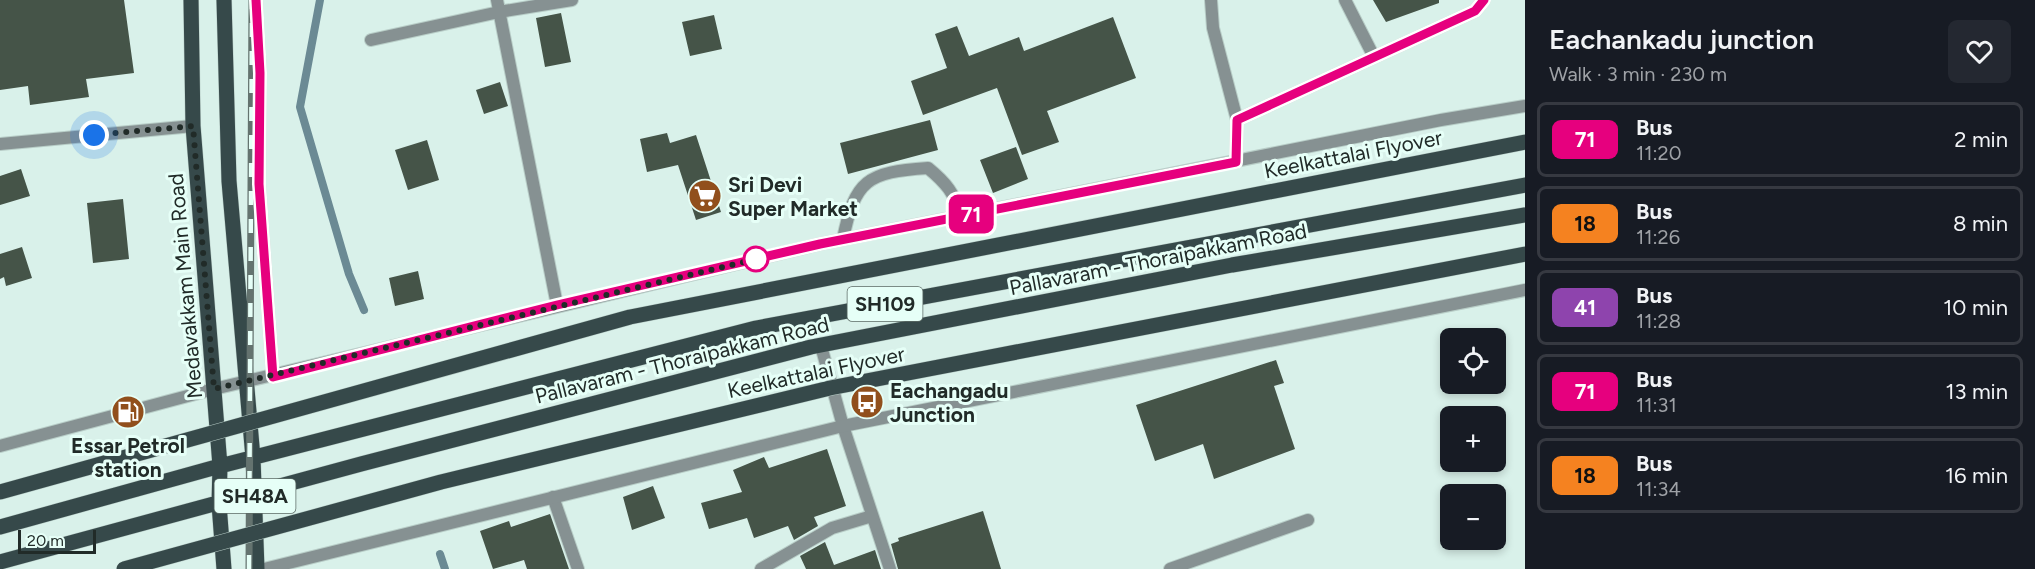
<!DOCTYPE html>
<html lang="en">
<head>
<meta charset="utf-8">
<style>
  :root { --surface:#171b24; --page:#242831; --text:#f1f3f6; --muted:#9ea1a6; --line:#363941 }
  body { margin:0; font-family:Figtree,sans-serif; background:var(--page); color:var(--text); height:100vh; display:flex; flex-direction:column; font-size:22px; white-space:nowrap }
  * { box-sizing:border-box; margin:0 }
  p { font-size:20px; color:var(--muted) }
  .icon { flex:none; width:33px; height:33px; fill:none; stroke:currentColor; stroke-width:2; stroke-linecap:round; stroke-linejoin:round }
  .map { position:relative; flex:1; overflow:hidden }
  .sheet { display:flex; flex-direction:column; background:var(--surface); width:510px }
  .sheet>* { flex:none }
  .badge { padding:0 12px; border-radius:9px; font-size:21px; line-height:39px }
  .controls { position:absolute; left:1440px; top:328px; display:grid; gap:12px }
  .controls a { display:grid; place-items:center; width:66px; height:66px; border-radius:9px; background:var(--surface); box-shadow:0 3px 9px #0003; font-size:30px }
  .scale { position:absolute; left:18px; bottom:15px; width:78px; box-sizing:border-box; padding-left:6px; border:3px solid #212b28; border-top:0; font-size:16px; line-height:21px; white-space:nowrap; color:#212b28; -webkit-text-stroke:4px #e6fff7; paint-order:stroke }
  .you { position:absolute; width:30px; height:30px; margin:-15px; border:4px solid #fff; border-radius:50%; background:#1a73e8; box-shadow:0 0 0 9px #1a73e833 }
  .map>.badge { position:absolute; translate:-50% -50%; box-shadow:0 0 0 3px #fff }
  .round { display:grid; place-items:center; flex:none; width:63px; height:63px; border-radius:9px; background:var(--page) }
  .summary { display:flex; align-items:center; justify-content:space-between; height:102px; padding:0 24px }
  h1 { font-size:28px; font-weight:600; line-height:45px }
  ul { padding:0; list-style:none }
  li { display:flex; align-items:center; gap:18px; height:75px; margin:0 12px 9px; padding:0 12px; border:3px solid var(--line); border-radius:9px }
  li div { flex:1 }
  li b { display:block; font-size:22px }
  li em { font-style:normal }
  li .badge { min-width:66px; font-weight:700; text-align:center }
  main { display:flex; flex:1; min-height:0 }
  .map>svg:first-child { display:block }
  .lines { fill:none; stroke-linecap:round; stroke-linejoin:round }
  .stream { stroke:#6b8a94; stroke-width:8 }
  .building { fill:#455448 }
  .service-casing { stroke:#b8cdc7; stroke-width:14 }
  .minor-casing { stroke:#b8cdc7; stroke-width:14 }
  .tertiary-casing { stroke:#b8cdc7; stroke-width:14 }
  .primary-casing { stroke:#b8cdc7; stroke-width:16 }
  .service { stroke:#869192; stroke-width:12 }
  .minor { stroke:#869192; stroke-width:12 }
  .tertiary { stroke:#869192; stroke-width:12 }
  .primary { stroke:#36494a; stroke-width:15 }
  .rail-casing { stroke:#64736f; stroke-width:7 }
  .rail { stroke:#e6fff7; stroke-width:4.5; stroke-dasharray:14; stroke-linecap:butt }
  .primary-bridge-casing { stroke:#b8cdc7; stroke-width:16; stroke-linecap:butt }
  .primary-bridge { stroke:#36494a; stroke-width:15 }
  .line-casing { stroke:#fff; stroke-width:14 }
  .line { stroke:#e6007e; stroke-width:9 }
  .walk { stroke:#212b28; stroke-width:6; stroke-dasharray:0 10.8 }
  .stop-dot { fill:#fff; stroke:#e6007e; stroke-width:3 }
  .labels { text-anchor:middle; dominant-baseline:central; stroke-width:6; stroke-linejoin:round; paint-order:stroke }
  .shield { fill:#e6fff7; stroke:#5c6b66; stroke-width:1.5 }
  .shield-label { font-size:20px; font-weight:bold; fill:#212b28 }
  .street-label { font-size:21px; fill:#212b28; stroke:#e6fff7 }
  .poi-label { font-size:21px; font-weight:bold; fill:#212b28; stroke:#e6fff7; text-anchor:start }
</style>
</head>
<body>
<main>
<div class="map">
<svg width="1525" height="569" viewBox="0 0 1525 569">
  <rect width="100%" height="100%" fill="#d9f1ea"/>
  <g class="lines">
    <!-- stream -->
    <path class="stream" d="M320,0L300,107L349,274L364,310
      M440,554L445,569"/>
  </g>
  <!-- building -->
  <path class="building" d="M0,0H124L134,73L86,79L89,97L30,105L28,86L0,90Z
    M1373,0H1439V3L1386,22Z
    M561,13L571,62L545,67L536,18Z
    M714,15L722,49L690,56L682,22Z
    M1113,17L1136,78L1047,111L1059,142L1022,155L997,88L923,115L911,81L947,68L935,34L957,26L969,56L1019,37L1024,51Z
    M500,82L508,106L484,114L476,90Z
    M930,120L938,150L848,174L840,143Z
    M667,133L670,143L696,135L721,212L696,220L678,165L647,172L640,139Z
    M427,140L439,180L408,190L395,150Z
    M1016,147L1028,179L993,193L980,160Z
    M21,169L30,196L0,205V176Z
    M123,199L129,259L93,263L87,203Z
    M22,247L32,278L6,286L4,277L0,279V254Z
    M418,271L424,299L395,306L389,278Z
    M1276,360L1284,383L1274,386L1295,449L1214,479L1203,444L1155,461L1136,405Z
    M827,449L846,506L814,517L818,526L794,540L788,526L754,538L747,518L709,529L701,503L742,492L733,470L764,457L769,468Z
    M653,486L665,518L632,530L623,497Z
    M983,511L1001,569H898L891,544L899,541L898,538Z
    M550,514L569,569H527L524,560L493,569L480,531L509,521L511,527Z
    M825,542L834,565L875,550L881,569H806L800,556Z"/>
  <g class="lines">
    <defs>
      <path id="service" d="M256,0L260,73L259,184L273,377
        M1211,0L1213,28L1237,120L1236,162
        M1345,0L1374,57
        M1237,120L1475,11L1484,0
        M0,144L193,126
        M843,239C855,180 867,172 928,168C945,182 956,194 960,216"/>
      <path id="minor" d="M497,0L557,305
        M371,40L499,12L572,0
        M821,346L843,426L890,569
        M553,497L578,569
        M761,569L832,528L872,516
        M1170,569L1308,520"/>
      <path id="tertiary" d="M0,446L214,389L820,244L1441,120L1525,106
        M264,569L843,426L1525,290"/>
      <path id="primary" d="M191,0L193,126L220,466L219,504L224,569
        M224,0L229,181L253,458L257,569
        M0,527L220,466L756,328L1525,185
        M0,562L361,464L811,347L1232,265L1525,215"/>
    </defs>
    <!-- service casing -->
    <use href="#service" class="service-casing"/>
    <!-- minor casing -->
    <use href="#minor" class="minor-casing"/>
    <!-- tertiary casing -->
    <use href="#tertiary" class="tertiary-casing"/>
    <!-- primary casing -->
    <use href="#primary" class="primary-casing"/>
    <!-- service -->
    <use href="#service" class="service"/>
    <!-- minor -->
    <use href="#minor" class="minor"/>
    <!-- tertiary -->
    <use href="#tertiary" class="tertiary"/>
    <!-- primary -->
    <use href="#primary" class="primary"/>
    <defs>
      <path id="rail" d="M249,569L252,0"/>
    </defs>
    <!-- rail casing -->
    <use href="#rail" class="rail-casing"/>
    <!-- rail -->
    <use href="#rail" class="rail"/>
    <defs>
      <path id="primary-bridge" d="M0,492L630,317L1525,142
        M124,569L441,482L830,388L1525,254"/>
    </defs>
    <!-- primary-bridge casing -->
    <use href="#primary-bridge" class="primary-bridge-casing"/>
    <!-- primary-bridge -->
    <use href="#primary-bridge" class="primary-bridge"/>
  </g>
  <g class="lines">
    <defs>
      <path id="line" d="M256,0L260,73L259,184L273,377L557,305L820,244L1236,162L1237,120L1475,11L1484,0"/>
    </defs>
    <!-- line casing -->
    <use href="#line" class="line-casing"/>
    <!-- line -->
    <use href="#line" class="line"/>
    <!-- walk -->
    <path class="walk" d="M94,135L193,126L214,389L756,259"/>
  </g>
  <!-- icons -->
  <defs>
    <symbol id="supermarket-disc" viewBox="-11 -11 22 22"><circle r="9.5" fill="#914f1c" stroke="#e6fff7"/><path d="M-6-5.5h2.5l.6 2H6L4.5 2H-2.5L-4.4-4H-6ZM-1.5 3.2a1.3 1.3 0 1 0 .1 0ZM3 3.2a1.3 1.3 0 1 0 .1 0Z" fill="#fff"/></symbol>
    <symbol id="bus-disc" viewBox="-11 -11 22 22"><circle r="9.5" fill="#914f1c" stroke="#e6fff7"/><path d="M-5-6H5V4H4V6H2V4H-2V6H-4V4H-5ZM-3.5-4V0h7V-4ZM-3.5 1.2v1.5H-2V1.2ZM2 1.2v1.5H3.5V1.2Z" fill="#fff"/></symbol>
    <symbol id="fuel-disc" viewBox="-11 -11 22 22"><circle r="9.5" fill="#914f1c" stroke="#e6fff7"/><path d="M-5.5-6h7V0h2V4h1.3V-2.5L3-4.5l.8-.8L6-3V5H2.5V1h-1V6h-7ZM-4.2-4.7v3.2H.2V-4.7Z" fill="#fff"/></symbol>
  </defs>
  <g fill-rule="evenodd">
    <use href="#supermarket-disc" x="686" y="177" width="38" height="38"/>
    <use href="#bus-disc" x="848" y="383" width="38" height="38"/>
    <use href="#fuel-disc" x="109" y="393" width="38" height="38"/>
  </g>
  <!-- markers -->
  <circle class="stop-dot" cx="756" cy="259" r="12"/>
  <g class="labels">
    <!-- shield labels -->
    <g class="shield">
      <rect x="847.5" y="287" width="75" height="34" rx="4.5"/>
      <rect x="214.5" y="479" width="81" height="34" rx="4.5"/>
    </g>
    <g class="shield-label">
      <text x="885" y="304">SH109</text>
      <text x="255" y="496">SH48A</text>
    </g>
    <!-- street labels -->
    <g class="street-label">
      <text transform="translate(1353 154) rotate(-11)">Keelkattalai Flyover</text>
      <text transform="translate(1158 259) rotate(-11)">Pallavaram - Thoraipakkam Road</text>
      <text transform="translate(185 286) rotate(-95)">Medavakkam Main Road</text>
      <text transform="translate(682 360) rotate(-14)">Pallavaram - Thoraipakkam Road</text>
      <text transform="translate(816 372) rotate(-12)">Keelkattalai Flyover</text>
    </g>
    <!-- poi labels -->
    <g class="poi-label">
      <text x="728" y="184">Sri Devi<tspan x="728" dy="24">Super Market</tspan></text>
      <text x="890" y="390">Eachangadu<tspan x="890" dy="24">Junction</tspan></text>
      <text x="128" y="445" text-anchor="middle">Essar Petrol<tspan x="128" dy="24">station</tspan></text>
    </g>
  </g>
</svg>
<div class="controls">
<a><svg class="icon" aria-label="locate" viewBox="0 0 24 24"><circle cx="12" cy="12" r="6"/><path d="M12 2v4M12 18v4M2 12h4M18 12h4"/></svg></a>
<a>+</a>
<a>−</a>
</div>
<div class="scale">20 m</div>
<div class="you" style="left:94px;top:135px"></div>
<b class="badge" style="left:971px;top:214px;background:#e6007e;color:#fff">71</b>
</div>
<section class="sheet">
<div class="summary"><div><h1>Eachankadu junction</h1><p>Walk · 3 min · 230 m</p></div><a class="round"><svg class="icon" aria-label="heart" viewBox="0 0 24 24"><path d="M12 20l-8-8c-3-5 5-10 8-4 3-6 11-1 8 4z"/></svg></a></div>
<ul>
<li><span class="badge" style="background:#e6007e;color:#fff">71</span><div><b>Bus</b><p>11:20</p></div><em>2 min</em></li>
<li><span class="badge" style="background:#f58220;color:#111">18</span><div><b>Bus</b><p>11:26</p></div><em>8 min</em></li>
<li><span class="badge" style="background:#8e44ad;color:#fff">41</span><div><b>Bus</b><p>11:28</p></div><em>10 min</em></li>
<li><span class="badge" style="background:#e6007e;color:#fff">71</span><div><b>Bus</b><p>11:31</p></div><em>13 min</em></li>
<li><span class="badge" style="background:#f58220;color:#111">18</span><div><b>Bus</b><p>11:34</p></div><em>16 min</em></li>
</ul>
</section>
</main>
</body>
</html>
